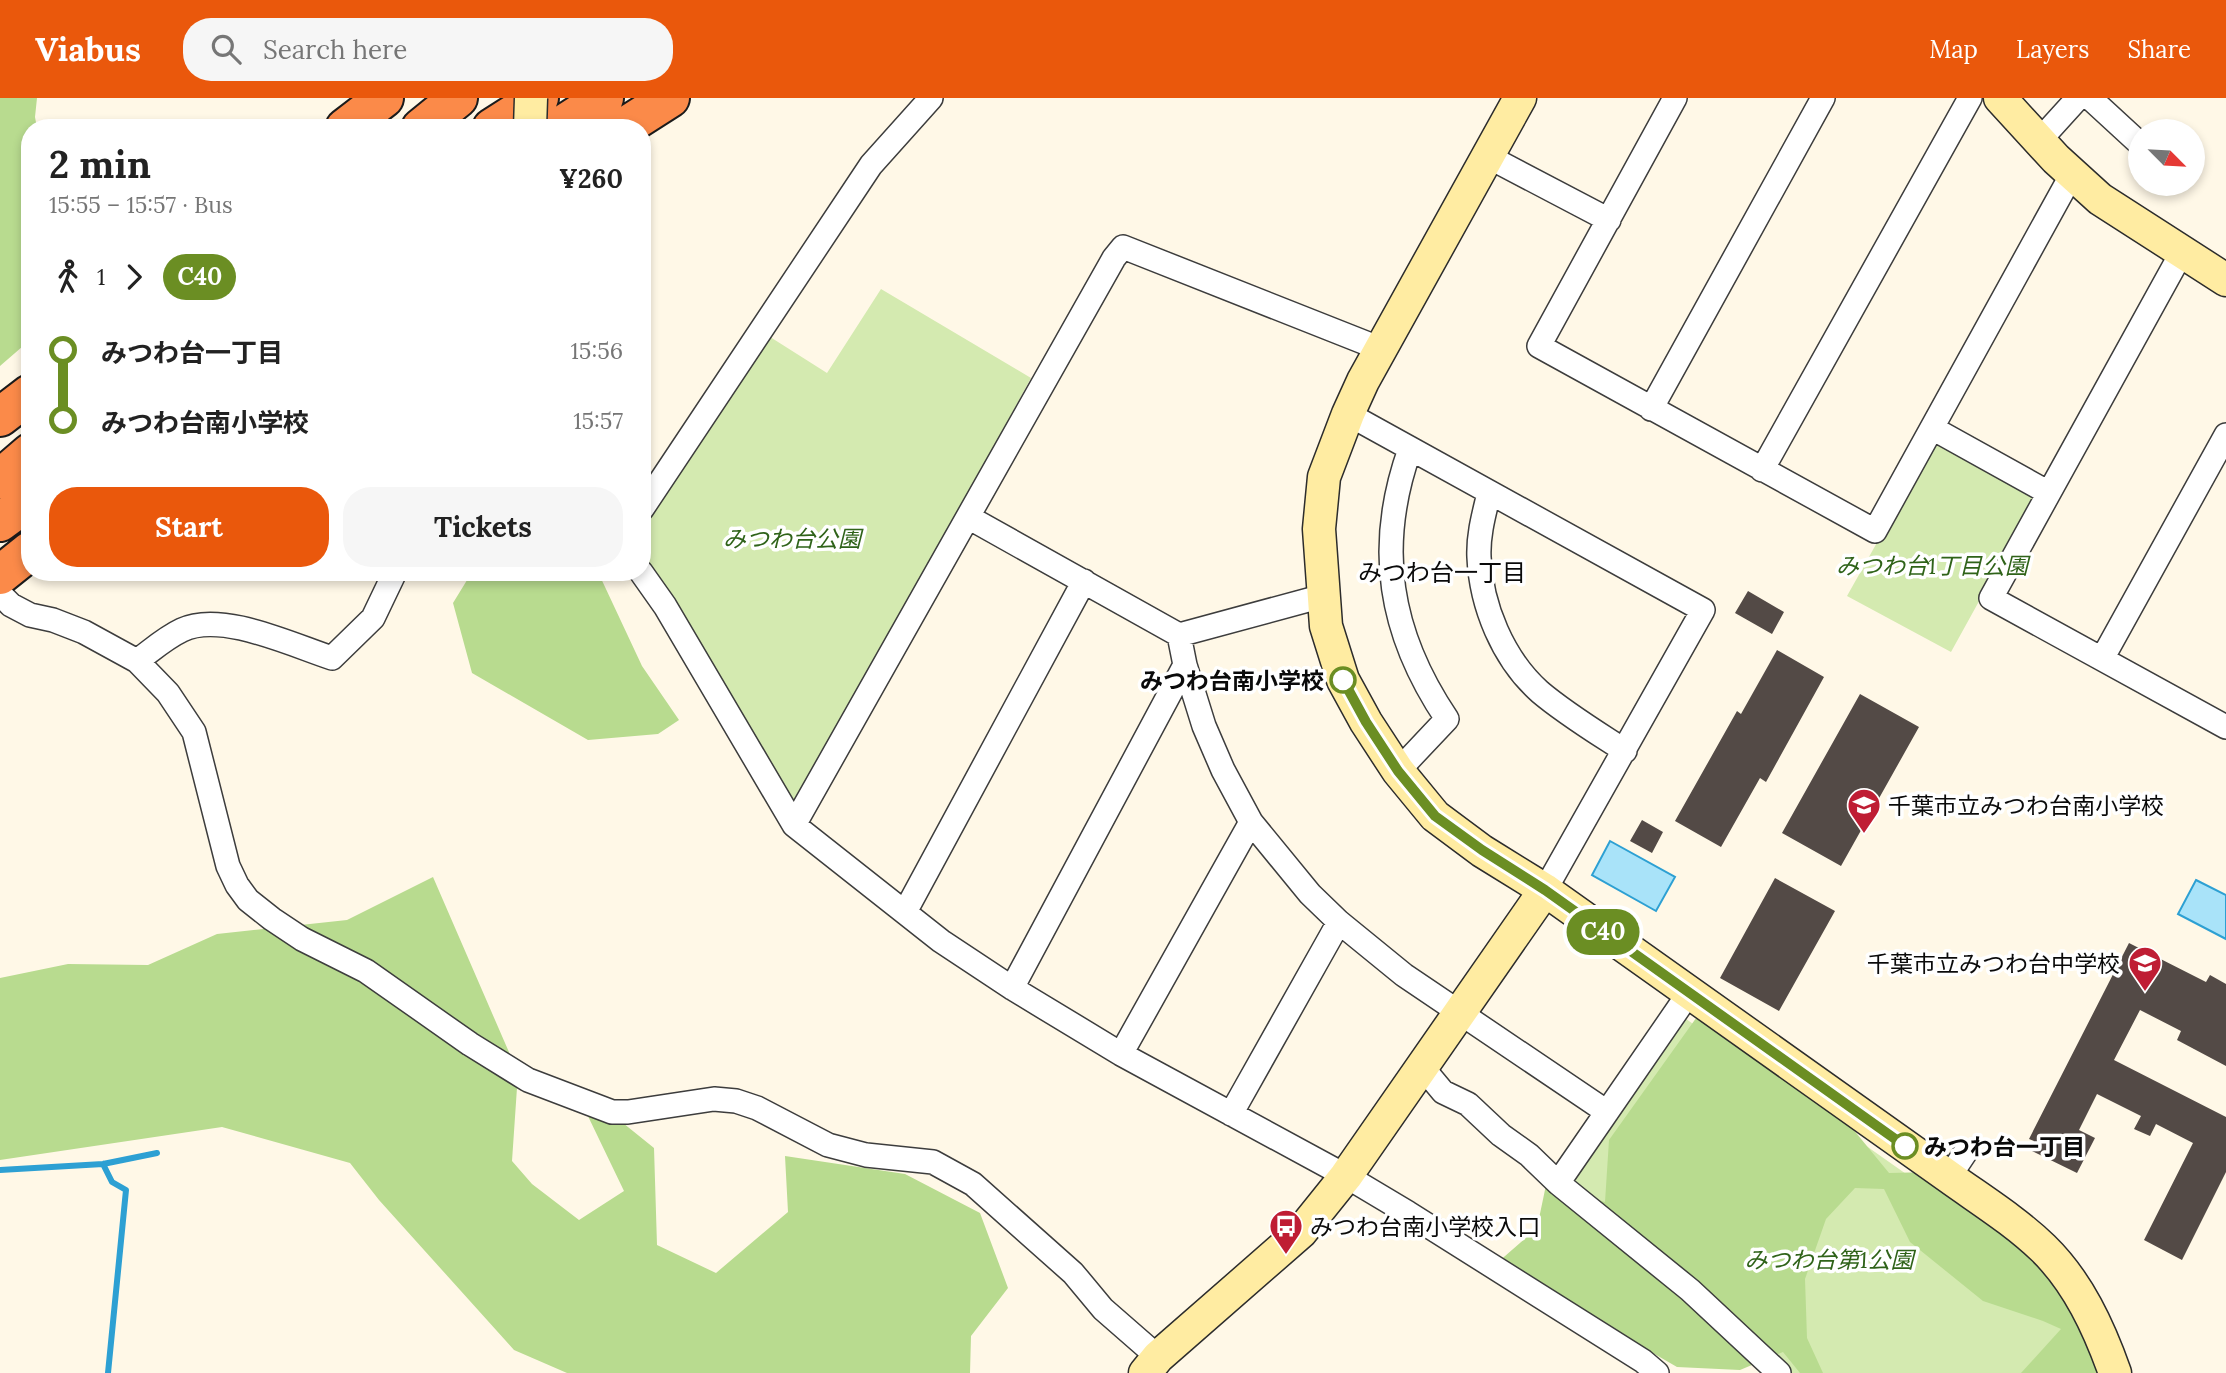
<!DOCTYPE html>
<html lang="en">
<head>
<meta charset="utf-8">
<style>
  :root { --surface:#fff; --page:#f6f6f6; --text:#222; --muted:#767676; --accent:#ea580c }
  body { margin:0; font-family:Lora,"Noto Sans JP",serif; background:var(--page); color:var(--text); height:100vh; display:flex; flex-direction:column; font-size:26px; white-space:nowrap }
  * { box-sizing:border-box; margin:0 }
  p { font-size:23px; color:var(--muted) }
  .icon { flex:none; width:38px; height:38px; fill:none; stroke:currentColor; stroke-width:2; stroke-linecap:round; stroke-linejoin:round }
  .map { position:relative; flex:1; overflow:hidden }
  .details { position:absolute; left:21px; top:21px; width:630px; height:462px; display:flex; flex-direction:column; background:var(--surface); border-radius:28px; box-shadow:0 4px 10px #0003 }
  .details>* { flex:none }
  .badge { padding:0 14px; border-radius:23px; font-size:24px; line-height:46px }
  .needle { width:46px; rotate:114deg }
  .controls { position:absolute; left:2128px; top:21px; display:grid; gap:14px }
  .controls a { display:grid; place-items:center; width:77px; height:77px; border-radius:50%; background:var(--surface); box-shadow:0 4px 10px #0003; font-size:35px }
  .map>.badge { position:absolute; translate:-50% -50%; box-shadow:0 0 0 4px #fff }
  .legs { display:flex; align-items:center; gap:10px; height:77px; padding:0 28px; font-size:23px }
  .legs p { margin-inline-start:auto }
  .headline { display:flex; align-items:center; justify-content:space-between; height:119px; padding:0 28px }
  h1 { font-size:38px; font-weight:700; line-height:52px }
  .button { display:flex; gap:14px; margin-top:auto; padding:14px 28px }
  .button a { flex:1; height:80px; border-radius:28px; background:var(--accent); color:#fff; font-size:28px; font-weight:700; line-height:80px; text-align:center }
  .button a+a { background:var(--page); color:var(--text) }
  ul { padding:0 28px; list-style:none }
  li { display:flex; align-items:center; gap:24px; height:70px; font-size:26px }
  li i { display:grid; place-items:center; width:10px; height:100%; margin:0 9px; background:currentColor }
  li i::after { content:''; width:18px; height:18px; margin:-9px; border:5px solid; border-radius:50%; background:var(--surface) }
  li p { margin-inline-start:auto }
  li:first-child i { background:linear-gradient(#0000 50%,currentColor 0) }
  li:last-child i { background:linear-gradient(currentColor 50%,#0000 0) }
  header { display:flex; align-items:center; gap:42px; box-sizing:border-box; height:98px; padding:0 35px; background:var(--accent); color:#fff }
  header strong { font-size:33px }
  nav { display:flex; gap:38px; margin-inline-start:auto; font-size:24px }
  .search { width:490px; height:63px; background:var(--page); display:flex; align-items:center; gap:18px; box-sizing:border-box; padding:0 24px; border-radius:28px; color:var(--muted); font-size:26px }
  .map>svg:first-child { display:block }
  .green { fill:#d4eab0 }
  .forest { fill:#b8db8f }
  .water { fill:#a9e3f9; stroke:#2da0d3; stroke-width:2 }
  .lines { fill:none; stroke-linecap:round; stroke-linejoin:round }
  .stream { stroke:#2da0d3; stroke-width:6 }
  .building { fill:#534a46 }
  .street-casing { stroke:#3d3d3d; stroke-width:26 }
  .secondary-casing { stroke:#2c2c2c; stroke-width:35 }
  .highway-casing { stroke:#1b1b1b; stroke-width:42 }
  .street { stroke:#fff; stroke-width:23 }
  .secondary { stroke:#ffeca2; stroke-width:32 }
  .highway { stroke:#fb8a49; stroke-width:38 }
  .secondary-bridge-casing { stroke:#2c2c2c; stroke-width:35; stroke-linecap:butt }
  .secondary-bridge { stroke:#ffeca2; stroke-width:32 }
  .line-1-casing { stroke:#fff; stroke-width:16 }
  .line-1 { stroke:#6b8e23; stroke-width:10 }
  .stop-1-dot { fill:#fff; stroke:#6b8e23; stroke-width:3.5 }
  .labels { text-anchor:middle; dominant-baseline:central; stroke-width:7; stroke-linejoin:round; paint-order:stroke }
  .park-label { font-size:23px; font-style:italic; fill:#2f6319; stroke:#fff }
  .stop-label { font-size:23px; font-weight:bold; fill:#0a0a0a; stroke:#fff; text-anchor:end }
  .poi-label { font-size:23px; fill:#0a0a0a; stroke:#fff; text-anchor:start }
  .neighbourhood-label { font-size:24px; fill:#0a0a0a; stroke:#fff }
</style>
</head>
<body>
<header>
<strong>Viabus</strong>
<div class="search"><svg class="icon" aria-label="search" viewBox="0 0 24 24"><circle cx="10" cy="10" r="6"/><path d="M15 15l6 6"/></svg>Search here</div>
<nav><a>Map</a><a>Layers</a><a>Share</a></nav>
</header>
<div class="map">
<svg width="2226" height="1275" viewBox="0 0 2226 1275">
  <rect width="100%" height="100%" fill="#fff8e7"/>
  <!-- green -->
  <path class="green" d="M881,191L1031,280L796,712L642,463V422L767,237L827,275Z
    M1934,343L2036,400L1951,554L1847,498Z
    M1679,916L1997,1140L2093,1275H1784L1563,1083Z"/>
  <!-- forest -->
  <path class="forest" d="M0,0H37L35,19L37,30H30V242L0,268Z
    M472,474H598L642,568L679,622L658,636L588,642L472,575L453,505Z
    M433,779L518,975L512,1063L532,1086L579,1122L624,1093L586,1014L623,1025L654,1050L657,1147L716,1175L788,1114L785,1058L905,1076L980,1115L1008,1190L971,1238L970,1275H567L514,1252L379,1102L350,1065L222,1029L0,1062V880L68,866L148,867L217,836L347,822Z
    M1699,916L1848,1025L1889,1075L1931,1074L2029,1151L2094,1240L2105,1275H2021L2061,1231L2043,1223L1983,1203L1910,1144L1884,1091L1855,1090L1826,1121L1805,1181L1807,1240L1823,1275H1800L1783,1254L1740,1272L1677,1269L1497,1165L1537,1130L1546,1087L1605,1104L1609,1042Z"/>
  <!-- water -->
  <path class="water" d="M1610,743L1675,779L1656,813L1592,777Z
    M2196,782L2226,797V841L2178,816Z"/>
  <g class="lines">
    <!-- stream -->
    <path class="stream" d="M103,1066L112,1084L126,1092L108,1275
      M0,1072L103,1066L157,1055"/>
  </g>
  <!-- building -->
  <path class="building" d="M1748,493L1784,514L1772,536L1735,515Z
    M1777,552L1824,579L1766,684L1760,680L1721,749L1675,723L1737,613L1741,616Z
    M1860,596L1919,629L1841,768L1782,735Z
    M1642,722L1663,734L1652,755L1630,743Z
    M1775,780L1835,813L1779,913L1720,880Z
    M2129,845L2206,884L2210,877L2226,886V968L2177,942L2181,933L2140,912L2114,962L2226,1019V1074L2182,1162L2144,1142L2193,1045L2156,1026L2150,1038L2134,1031L2141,1018L2097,996L2079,1032L2095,1040L2077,1075L2030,1052L2034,1043L2029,1041Z"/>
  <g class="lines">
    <defs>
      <path id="street" d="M1675,0L1539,248L1875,433L2072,76
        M2090,0L2140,46
        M2039,43L2078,0
        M1487,58L1609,122
        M2182,154L1991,500L2226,629
        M1651,311L1823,0
        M1348,316L1703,512L1545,792
        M1932,330L2049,395
        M1762,372L1970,0
        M1489,395C1484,416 1478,437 1479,459C1481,508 1503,561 1540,594C1566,616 1596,634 1625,653
        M642,411L871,67L931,0
        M968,419L1179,537L1323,498
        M641,474L665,508L794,727L941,843L1012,890L1121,956L1346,1078L1408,1115L1643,1263L1657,1275
        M0,496L11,507L30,517L53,522L84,534L137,563L168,595L194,634L228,768L237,787L248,802L272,821L302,841L366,873L470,946L528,982L612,1014H628L714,1001L736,1003L757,1010L828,1047L866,1057L933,1064L973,1086L1073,1175L1103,1211L1158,1259
        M1179,537L1185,567L1204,628L1223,672L1251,724L1310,796L1339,824L1404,877L1607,1014
        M2102,561L2226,337
        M137,563C152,552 165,540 182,532C221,513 292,547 332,560L373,520L395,474
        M1398,673L1447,621C1389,535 1375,449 1410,351
        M794,727L1114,160L1123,149L1381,251
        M905,814L1084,483
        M1012,890L1185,567
        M1121,956L1251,724
        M1423,970L1443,994L1468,1006L1501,1037L1529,1057L1558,1085L1690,1192L1779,1275
        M1231,1016L1339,824
        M1949,1079L1965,1055
        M1558,1085L1689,895"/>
      <path id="secondary" d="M1520,0L1363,283L1348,316L1324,379L1319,431L1326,528L1343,582L1366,624L1398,673L1435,718L1482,753L1545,792L1949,1079C1981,1102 2015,1123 2043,1150C2078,1184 2099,1230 2115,1275
        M2000,0L2056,61L2100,101L2226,182
        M1145,1275L1158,1259L1301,1134L1346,1078L1545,792"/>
      <path id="highway" d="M345,30L384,0
        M421,30L458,0
        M492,30L539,0
        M558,30L604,0
        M623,30L670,0
        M0,319L30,296
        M0,381L30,355
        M0,424L30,402
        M0,477L30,453"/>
    </defs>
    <!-- street casing -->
    <use href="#street" class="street-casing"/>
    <!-- secondary casing -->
    <use href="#secondary" class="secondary-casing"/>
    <!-- highway casing -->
    <use href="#highway" class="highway-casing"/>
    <!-- street -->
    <use href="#street" class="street"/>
    <!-- secondary -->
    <use href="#secondary" class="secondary"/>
    <!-- highway -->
    <use href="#highway" class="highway"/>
    <defs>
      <path id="secondary-bridge" d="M530,30L531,0"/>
    </defs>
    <!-- secondary-bridge casing -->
    <use href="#secondary-bridge" class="secondary-bridge-casing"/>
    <!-- secondary-bridge -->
    <use href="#secondary-bridge" class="secondary-bridge"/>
  </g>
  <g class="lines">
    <defs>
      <path id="line-1" d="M1343,582L1366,624L1398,673L1435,718L1482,752L1545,792L1905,1048"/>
    </defs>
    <!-- line-1 casing -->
    <use href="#line-1" class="line-1-casing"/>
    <!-- line-1 -->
    <use href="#line-1" class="line-1"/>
  </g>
  <!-- icons -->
  <defs>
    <symbol id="school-pin" viewBox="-11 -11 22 30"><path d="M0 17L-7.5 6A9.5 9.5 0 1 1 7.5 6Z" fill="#bf1d34" stroke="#fff"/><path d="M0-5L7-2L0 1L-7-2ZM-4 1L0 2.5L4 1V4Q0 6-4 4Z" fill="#fff"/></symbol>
    <symbol id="bus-pin" viewBox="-11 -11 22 30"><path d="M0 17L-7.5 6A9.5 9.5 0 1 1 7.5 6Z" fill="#bf1d34" stroke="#fff"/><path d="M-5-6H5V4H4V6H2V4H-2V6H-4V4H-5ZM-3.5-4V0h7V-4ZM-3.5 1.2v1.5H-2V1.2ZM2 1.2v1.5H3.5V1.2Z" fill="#fff"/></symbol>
  </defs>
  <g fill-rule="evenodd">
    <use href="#school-pin" x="1845" y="688" width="38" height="52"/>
    <use href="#school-pin" x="2126" y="846" width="38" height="52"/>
    <use href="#bus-pin" x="1267" y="1109" width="38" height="52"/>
  </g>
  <!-- markers -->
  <g class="stop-1-dot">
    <circle cx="1343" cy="582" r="12"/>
    <circle cx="1905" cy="1048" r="12"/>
  </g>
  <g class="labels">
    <!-- park labels -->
    <g class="park-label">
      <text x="792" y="440">みつわ台公園</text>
      <text x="1932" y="467">みつわ台1丁目公園</text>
      <text x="1829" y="1161">みつわ台第1公園</text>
    </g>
    <!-- stop labels -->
    <g class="stop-label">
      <text x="1324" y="582">みつわ台南小学校</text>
      <text x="1924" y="1048" text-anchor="start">みつわ台一丁目</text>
    </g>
    <!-- poi labels -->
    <g class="poi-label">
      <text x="1888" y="707">千葉市立みつわ台南小学校</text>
      <text x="2120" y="865" text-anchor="end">千葉市立みつわ台中学校</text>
      <text x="1310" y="1128">みつわ台南小学校入口</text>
    </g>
    <!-- neighbourhood labels -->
    <g class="neighbourhood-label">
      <text x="1442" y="474">みつわ台一丁目</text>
    </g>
  </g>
</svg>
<div class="controls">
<a><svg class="needle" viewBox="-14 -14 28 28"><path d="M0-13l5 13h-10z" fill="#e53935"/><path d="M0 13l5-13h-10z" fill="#767676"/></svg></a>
</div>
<b class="badge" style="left:1603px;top:834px;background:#6b8e23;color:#fff">C40</b>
<section class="details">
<div class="headline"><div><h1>2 min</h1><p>15:55 – 15:57 · Bus</p></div><b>¥260</b></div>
<div class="legs"><svg class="icon" aria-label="walk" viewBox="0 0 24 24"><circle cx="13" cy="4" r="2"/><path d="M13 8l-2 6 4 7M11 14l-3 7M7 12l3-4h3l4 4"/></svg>1<svg class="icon" aria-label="forward" viewBox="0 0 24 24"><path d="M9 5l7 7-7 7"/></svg><b class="badge" style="background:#6b8e23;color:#fff">C40</b></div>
<ul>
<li><i style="color:#6b8e23"></i><b>みつわ台一丁目</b><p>15:56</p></li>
<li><i style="color:#6b8e23"></i><b>みつわ台南小学校</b><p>15:57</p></li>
</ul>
<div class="button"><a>Start</a><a>Tickets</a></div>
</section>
</div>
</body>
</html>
